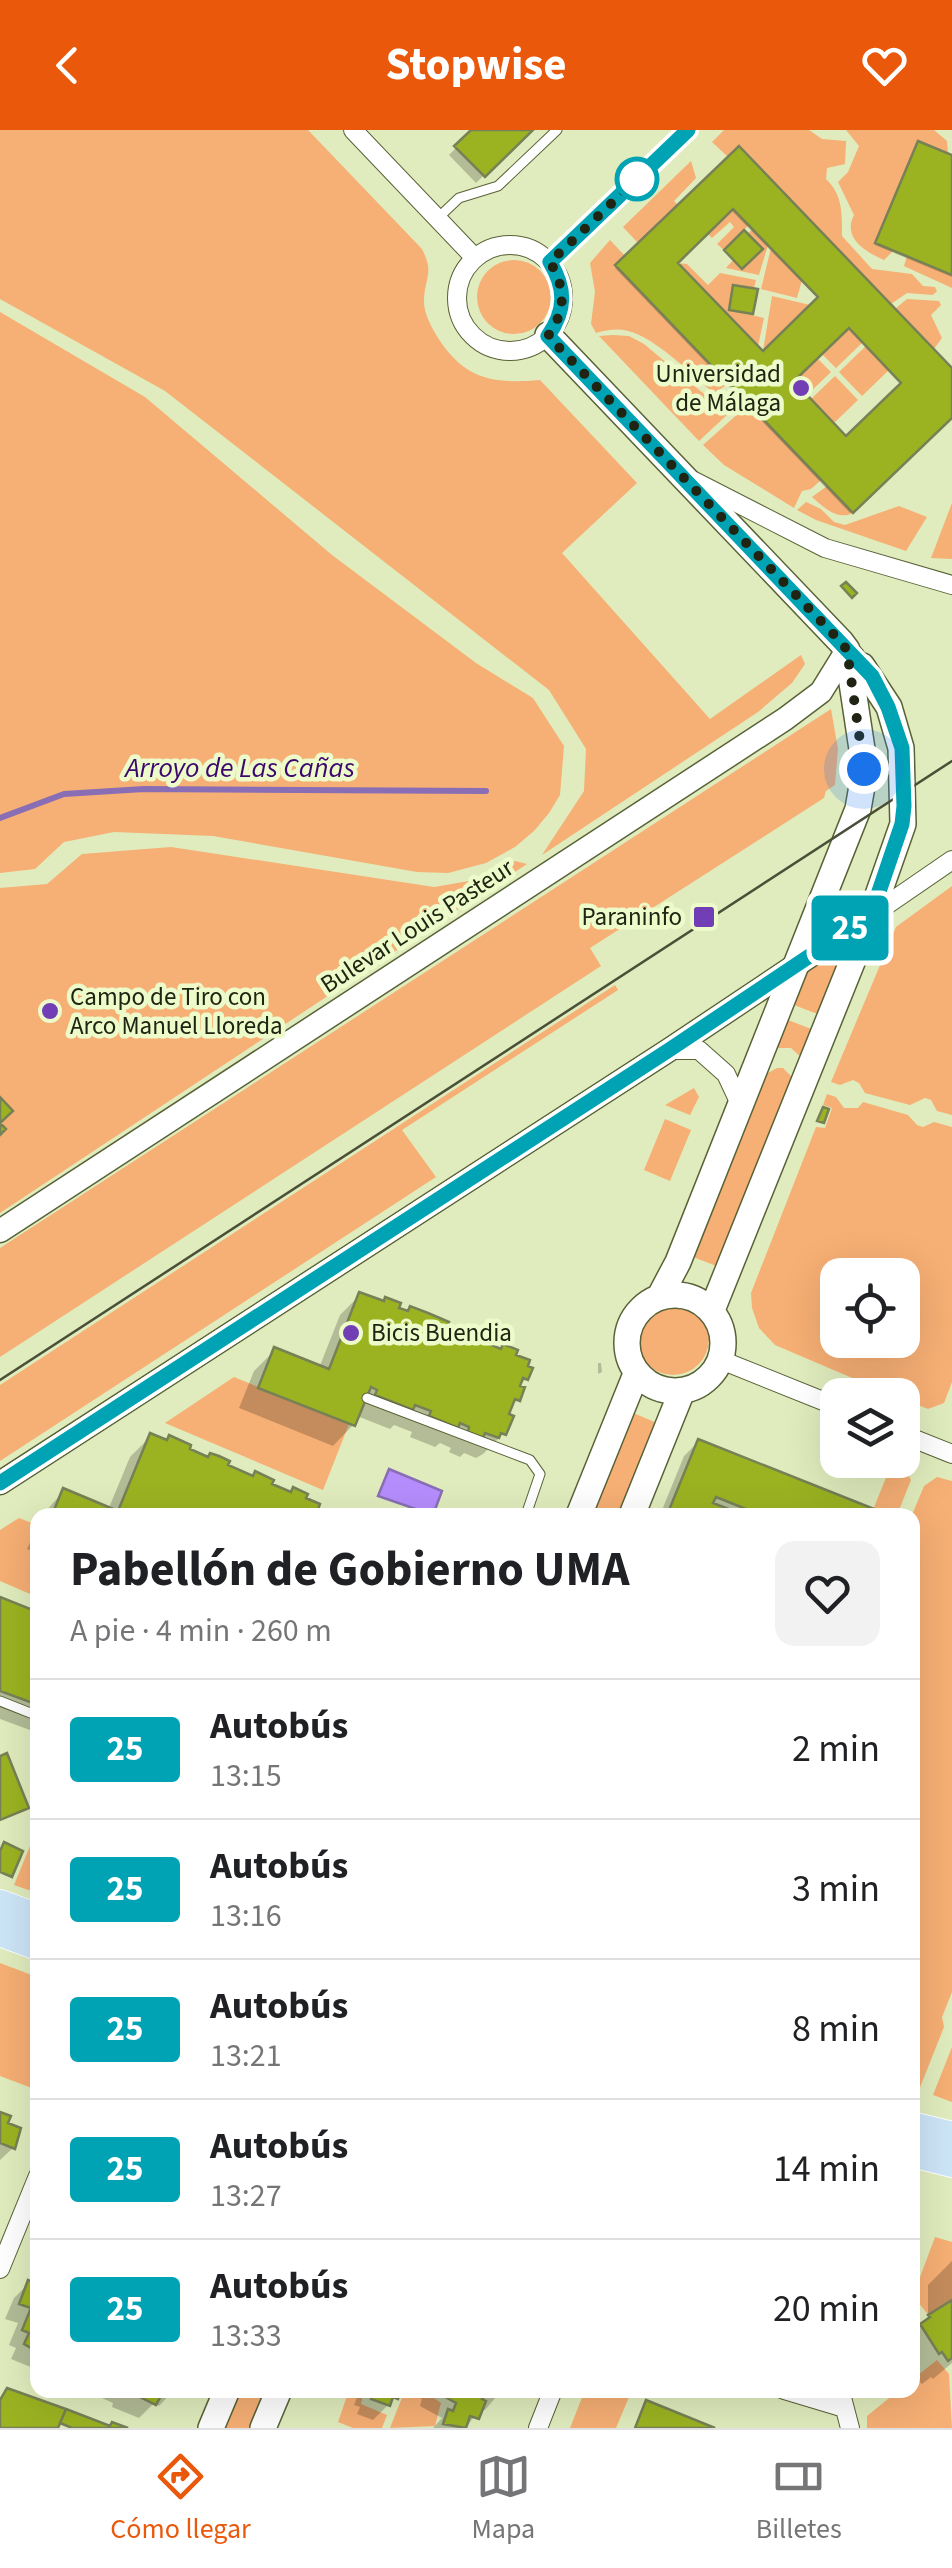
<!DOCTYPE html>
<html lang="es">
<head>
<meta charset="utf-8">
<style>
  :root { --surface:#fff; --page:#f2f2f2; --text:#202124; --muted:#757577; --line:#e0e0e0; --accent:#ea580c }
  body { margin:0; font-family:"Source Sans 3",sans-serif; background:var(--page); color:var(--text); height:100vh; display:flex; flex-direction:column; font-size:38px; white-space:nowrap }
  * { box-sizing:border-box; margin:0 }
  p { font-size:32px; color:var(--muted) }
  .icon { flex:none; width:55px; height:55px; fill:none; stroke:currentColor; stroke-width:2; stroke-linecap:round; stroke-linejoin:round }
  .map { position:relative; flex:1; overflow:hidden }
  .side { position:absolute; left:30px; top:1378px; width:890px; height:890px; display:flex; flex-direction:column; background:var(--surface); border-radius:20px; box-shadow:0 10px 40px #0002 }
  .side>* { flex:none }
  .badge { padding:0 20px; border-radius:8px; font-size:35px; line-height:65px }
  .controls { position:absolute; left:820px; top:1128px; display:grid; gap:20px }
  .controls a { display:grid; place-items:center; width:100px; height:100px; border-radius:20px; background:var(--surface); box-shadow:0 10px 40px #0002; font-size:50px }
  .you { position:absolute; width:50px; height:50px; margin:-25px; border:8px solid #fff; border-radius:50%; background:#1a73e8; box-shadow:0 0 0 15px #1a73e833 }
  .map>.badge { position:absolute; translate:-50% -50%; box-shadow:0 0 0 5px #fff }
  .round { display:grid; place-items:center; flex:none; width:105px; height:105px; border-radius:20px; background:var(--page) }
  .headline { display:flex; align-items:center; justify-content:space-between; height:170px; padding:0 40px }
  h1 { font-size:48px; font-weight:700; line-height:75px }
  ul { padding:0; list-style:none }
  li { display:flex; align-items:center; gap:30px; height:140px; padding:0 40px; border-top:2px solid var(--line) }
  li div { flex:1 }
  li b { display:block; font-size:38px }
  li em { font-style:normal }
  li .badge { min-width:110px; font-weight:700; text-align:center }
  header { display:flex; justify-content:space-between; align-items:center; height:130px; padding:0 40px; background:var(--accent); color:#fff; font-size:45px; font-weight:700 }
  .tab-bar { display:flex; justify-content:space-around; align-items:center; height:140px; border-top:2px solid var(--line); background:var(--surface); font-size:28px; color:var(--muted) }
  .tab-bar a { display:grid; justify-items:center; gap:5px }
  .tab-bar .selected { color:var(--accent) }
  .map>svg:first-child { display:block }
  .green { fill:#f6af74; fill-rule:evenodd }
  .water { fill:#b68dfd; stroke:#896eb6; stroke-width:2.5 }
  .shadow { fill:#0003; fill-rule:evenodd }
  .lines { fill:none; stroke-linecap:round; stroke-linejoin:round }
  .stream { stroke:#896eb6; stroke-width:6 }
  .building { fill:#9bb321; stroke:#778156; stroke-width:2.5; fill-rule:evenodd }
  .service-casing { stroke:#586237; stroke-width:11 }
  .minor-casing { stroke:#586237; stroke-width:20 }
  .tertiary-casing { stroke:#586237; stroke-width:25 }
  .secondary-casing { stroke:#586237; stroke-width:28 }
  .primary-casing { stroke:#fff; stroke-width:30 }
  .service { stroke:#fff; stroke-width:9 }
  .minor { stroke:#fff; stroke-width:18 }
  .tertiary { stroke:#fff; stroke-width:22 }
  .secondary { stroke:#fff; stroke-width:25 }
  .primary { stroke:#cce5f7; stroke-width:28 }
  .tram { stroke:#4a5038; stroke-width:2.5 }
  .line-casing { stroke:#fff; stroke-width:22 }
  .line { stroke:#00a3b4; stroke-width:15 }
  .walk { stroke:#202412; stroke-width:10; stroke-dasharray:0 18 }
  .stop-dot { fill:#fff; stroke:#00a3b4; stroke-width:5 }
  .poi-dot { fill:#713eb5; stroke:#edfaca; stroke-width:4 }
  .labels { text-anchor:middle; dominant-baseline:central; stroke-width:9; stroke-linejoin:round; paint-order:stroke }
  .poi-label { font-size:25px; fill:#202412; stroke:#edfaca; text-anchor:end }
  .street-label { font-size:25px; fill:#202412; stroke:#edfaca }
  .water-label { font-size:28px; font-style:italic; fill:#3d086e; stroke:#edfaca }
</style>
</head>
<body>
<header><svg class="icon" aria-label="back" viewBox="0 0 24 24"><path d="M15 5l-7 7 7 7"/></svg>Stopwise<svg class="icon" aria-label="heart" viewBox="0 0 24 24"><path d="M12 20l-8-8c-3-5 5-10 8-4 3-6 11-1 8 4z"/></svg></header>
<div class="map">
<svg width="952" height="2298" viewBox="0 0 952 2298">
  <rect width="100%" height="100%" fill="#e0ecbd"/>
  <!-- green -->
  <path class="green" d="M0,0H308L422,119C435,144 424,148 424,172C424,184 432,198 438,208C465,250 494,254 540,250L637,353L562,423L710,589L801,525L805,534L792,553L758,582L542,725L584,661L586,619L549,560L165,261L0,169Z
    M724,0H809L822,9L846,11L845,34L827,38L826,49C843,65 842,84 842,106L872,139L912,144L923,156L935,157L937,161L933,165L907,163L891,174L740,16L728,27L712,12Z
    M846,0H934L947,11L948,23L918,11L875,113L893,121L884,130C866,122 842,108 854,85L838,52L848,42L859,16Z
    M691,31L696,48L674,71L678,75L638,113L623,97Z
    M733,79L749,95L724,120L717,114L734,97L730,92L712,108L708,104Z
    M753,99L768,115L759,145L726,138L733,130L743,139L762,120L747,104Z
    M610,110L625,126L615,136L728,253L715,264C693,246 655,207 628,201C617,198 607,200 596,203L591,194L595,162L590,133Z
    M771,118L802,150L797,168L761,159Z
    M907,126L952,145V158L904,136Z
    M477 167a37 37 0 1 1 74 0a37 37 0 1 1-74 0Z
    M678,133L687,134L708,155L720,143L756,150L754,158L734,155L730,180L764,188L758,216Z
    M772,166L810,175L763,221Z
    M907,169L939,171L941,175L931,185L942,208L934,219L895,179Z
    M0,182L145,267L332,425L476,533L533,568L564,616L560,665L549,683L534,701L515,717L486,733L448,743L417,742L213,706L114,702L64,712L35,739L0,743Z
    M849,198L863,212L836,238L822,224Z
    M613,205L629,206L644,214L728,284L699,311L599,206Z
    M866,216L889,240L862,266L839,242Z
    M817,228L831,242L807,265L794,251Z
    M835,246L858,270L834,293L811,269Z
    M749,274L821,350L811,359L802,361L794,378L724,335L703,315Z
    M827,356L853,383C838,391 823,377 812,367Z
    M806,372L821,379L834,392L845,395L899,376L927,387L906,421L816,390L797,380Z
    M952,373V429L931,428Z
    M831,579L838,619L835,655L826,661L824,668L590,818L601,836L0,1227V1118Z
    M171,717L434,757L475,750L515,731L527,734L0,1083V758L47,754L82,724Z
    M952,756V985L937,981L931,970L925,968L910,975L865,963L859,953L853,950L840,955L831,952L896,797Z
    M830,826L835,829L838,839L820,885L794,875L808,840Z
    M615,855L618,860L402,1000L436,1047L0,1331V1255Z
    M788,890L814,900L803,929L791,918H777Z
    M777,938H783L793,948L719,1137L693,1127L766,944Z
    M694,958L699,967L690,985L665,975Z
    M827,964L836,967L844,978H858L863,972L908,985L917,995L923,997L934,992L952,997V1252L944,1273L928,1279L903,1269L902,1265H892L775,1215L759,1198L752,1178L751,1163L816,997L825,998L832,978L823,975ZM902,1145V1210H838V1145Z
    M665,989L691,1000L670,1051L644,1040Z
    M637 1209a36 36 0 1 1 72 0a36 36 0 1 1-72 0Z
    M234,1247L349,1294L323,1360L165,1293Z
    M631,1282L657,1293L620,1385H590Z
    M893,1330L907,1334V1343L911,1350L897,1385H871Z
    M937,1347L952,1351V1862L942,1887L944,1897L919,1960L912,1958V1444L916,1436L913,1434L912,1385L924,1356Z
    M19,1388L37,1395V1467L0,1451V1400Z
    M37,1699L38,1763H37L14,1755Z
    M0,1833L37,1847V1960L0,1946Z
    M952,1917V1972L933,1965Z
    M935,2107L952,2112V2170L930,2187L913,2166Z
    M937,2230L949,2244L952,2298H867V2286L899,2260H912L913,2249Z
    M239,2260H268L253,2298H224Z
    M331,2260H364L361,2274L387,2285L382,2298H353L338,2292L347,2266Z
    M405,2260H429L428,2264L441,2273L435,2296L390,2298Z
    M585,2260H632L616,2298H570Z"/>
  <!-- water -->
  <path class="water" d="M389,1339L442,1361L433,1385L378,1366Z"/>
  <!-- shadow -->
  <path class="shadow" d="M474,0H529L476,53L449,25Z
    M917,15L952,27V147L875,115Z
    M739,19L952,241V285L850,383L615,138ZM730,79L819,170L763,224L674,133ZM846,197L902,256L846,309L790,251Z
    M360,1165L513,1226L526,1249L517,1257V1270L508,1279L504,1303L483,1324L476,1328L464,1323L460,1327L449,1322L451,1318L440,1313L435,1317L410,1307L412,1302L394,1295L390,1299L357,1286L353,1295L333,1316L239,1278L254,1241L275,1220L319,1238L340,1185Z
    M598,1233H601L602,1242L598,1244Z
    M151,1306L303,1370L313,1385H42L64,1361L108,1380L130,1327Z
    M699,1311L869,1385H660L684,1326Z
    M38,1395V1423L27,1419Z
    M0,1470L38,1485V1603L0,1589Z
    M0,1985L13,2018L0,2030Z
    M952,2131V2233L933,2249L931,2247L922,2254L912,2246V2204L928,2189V2155Z
    M29,2153L38,2157V2240L11,2229L16,2218L9,2215L18,2193L5,2189L14,2168Z
    M84,2260H174L159,2276L154,2273L139,2288L112,2277L113,2273Z
    M347,2260H398L396,2267L373,2290L357,2284L360,2277L354,2275L358,2265Z
    M400,2260H502L485,2280L480,2278L466,2298H433L442,2288L420,2276L422,2269Z"/>
  <g class="lines">
    <!-- stream -->
    <path class="stream" d="M0,688L64,664L144,659L486,661"/>
  </g>
  <!-- building -->
  <path class="building" d="M471,0H533L485,47L454,16Z
    M918,11L952,25V145L875,113Z
    M739,16L952,238V288L853,383L615,135ZM733,79L818,167L763,221L678,133ZM849,198L901,253L846,306L794,251Z
    M744,100L763,119L742,139L724,120Z
    M733,155L758,159L753,184L729,180Z
    M846,452L857,463L852,468L841,456Z
    M0,967L13,981L0,993L6,999L0,1005Z
    M823,977L829,979L824,993L817,991Z
    M359,1162L384,1171L385,1167L401,1173L399,1178L408,1181L410,1176L428,1183L449,1192L447,1197L462,1203L464,1198L494,1210L491,1215L501,1219L503,1214L518,1220L516,1225L530,1230L528,1236L533,1238L528,1250L523,1248L520,1256L525,1257L520,1271L515,1269L509,1284L514,1286L506,1305L501,1303L499,1308L485,1303L483,1308L468,1302L469,1297L460,1293L458,1298L429,1286L431,1281L415,1275L413,1280L375,1265L377,1260L371,1257L355,1296L258,1258L274,1217L329,1239Z
    M150,1303L167,1310L169,1305L191,1315L190,1319L208,1327L210,1323L219,1326L230,1331L228,1335L253,1346L255,1341L274,1350L272,1354L291,1362L293,1357L308,1364L306,1368L320,1374L316,1385H52L63,1358L118,1381Z
    M698,1309L874,1379L871,1385H667ZM716,1367L746,1379L744,1385L713,1373Z
    M0,1467L38,1482V1575L0,1561Z
    M7,1623L29,1678L0,1690V1626Z
    M4,1712L23,1721L12,1747L0,1742V1721Z
    M0,1982L11,1986L8,1993L21,1998L15,2019L0,2013Z
    M28,2150L38,2154V2222L24,2214L29,2203L22,2200L31,2178L19,2174Z
    M952,2170V2228L948,2231L942,2222L939,2224L920,2194L930,2187L928,2185Z
    M7,2258L66,2279L58,2298H0V2270Z
    M126,2260H164L156,2275Z
    M368,2260H401L398,2269L393,2267L390,2276L371,2269L373,2262Z
    M433,2260H505L502,2266L488,2261L482,2269L486,2271L479,2289L470,2286L466,2298L443,2294L448,2279L453,2281L456,2273Z
    M646,2270L715,2298H635Z
    M66,2279L110,2296L112,2292L128,2298H72L60,2293Z"/>
  <g class="lines">
    <defs>
      <path id="service" d="M438,88L459,68L498,56L557,0
        M367,1268L530,1330L540,1344L526,1385
        M0,1571L38,1586"/>
      <path id="minor" d="M353,0L475,128
        M457 168a53 53 0 1 1 106 0a53 53 0 1 1-106 0Z
        M550,133L688,0
        M694,351L825,418L952,455
        M872,785L952,730
        M670,920H699L726,944L741,976
        M721,1230L838,1277
        M902,1304L952,1324
        M0,2139L38,2046
        M784,2260L844,2278
        M840,2260L850,2298
        M538,2298L553,2260"/>
      <path id="tertiary" d="M0,1101L785,589L821,562L847,520L854,528
        M0,1353L669,920L871,785"/>
      <path id="secondary" d="M548,205L841,512L847,520L865,639L858,679L678,1132L660,1166
        M627 1213a48 48 0 1 1 96 0a48 48 0 1 1-96 0Z
        M712,1180L871,785L903,694L901,618L889,577L862,536
        M579,1385L636,1244
        M632,1385L682,1261
        M211,2298L227,2260
        M263,2298L279,2260"/>
      <path id="primary" d="M0,1774L38,1788
        M0,1802L38,1816
        M912,1996L952,2006
        M912,2023L952,2033"/>
    </defs>
    <!-- service casing -->
    <use href="#service" class="service-casing"/>
    <!-- minor casing -->
    <use href="#minor" class="minor-casing"/>
    <!-- tertiary casing -->
    <use href="#tertiary" class="tertiary-casing"/>
    <!-- secondary casing -->
    <use href="#secondary" class="secondary-casing"/>
    <!-- primary casing -->
    <use href="#primary" class="primary-casing"/>
    <!-- service -->
    <use href="#service" class="service"/>
    <!-- minor -->
    <use href="#minor" class="minor"/>
    <!-- tertiary -->
    <use href="#tertiary" class="tertiary"/>
    <!-- secondary -->
    <use href="#secondary" class="secondary"/>
    <!-- primary -->
    <use href="#primary" class="primary"/>
    <!-- tram -->
    <path class="tram" d="M0,1250L952,631"/>
  </g>
  <g class="lines">
    <defs>
      <path id="line" d="M0,1353L669,920L871,785L902,694L904,676L902,618L888,577L872,546L548,206C566,180 566,159 550,132L688,0"/>
    </defs>
    <!-- line casing -->
    <use href="#line" class="line-casing"/>
    <!-- line -->
    <use href="#line" class="line"/>
    <!-- walk -->
    <path class="walk" d="M637,49L550,132C566,159 566,180 548,206L841,512L847,520L864,639"/>
  </g>
  <!-- markers -->
  <circle class="stop-dot" cx="637" cy="49" r="20"/>
  <g class="poi-dot">
    <circle cx="801" cy="258" r="10"/>
    <rect x="692" y="775" width="24" height="24" rx="5"/>
    <circle cx="50" cy="881" r="10"/>
    <circle cx="351" cy="1203" r="10"/>
  </g>
  <g class="labels">
    <!-- poi labels -->
    <g class="poi-label">
      <text x="781" y="244">Universidad<tspan x="781" dy="29">de Málaga</tspan></text>
      <text x="682" y="787">Paraninfo</text>
      <text x="70" y="867" text-anchor="start">Campo de Tiro con<tspan x="70" dy="29">Arco Manuel Lloreda</tspan></text>
      <text x="371" y="1203" text-anchor="start">Bicis Buendia</text>
    </g>
    <!-- street labels -->
    <g class="street-label">
      <text transform="translate(417 796) rotate(-33)">Bulevar Louis Pasteur</text>
    </g>
    <!-- water labels -->
    <g class="water-label">
      <text x="240" y="638">Arroyo de Las Cañas</text>
    </g>
  </g>
</svg>
<div class="controls">
<a><svg class="icon" aria-label="locate" viewBox="0 0 24 24"><circle cx="12" cy="12" r="6"/><path d="M12 2v4M12 18v4M2 12h4M18 12h4"/></svg></a>
<a><svg class="icon" aria-label="layers" viewBox="0 0 24 24"><path d="M12 4l9 5-9 5-9-5zM3 14l9 5 9-5"/></svg></a>
</div>
<div class="you" style="left:864px;top:639px"></div>
<b class="badge" style="left:850px;top:798px;background:#00a3b4;color:#fff">25</b>
<section class="side">
<div class="headline"><div><h1>Pabellón de Gobierno UMA</h1><p>A pie · 4 min · 260 m</p></div><a class="round"><svg class="icon" aria-label="heart" viewBox="0 0 24 24"><path d="M12 20l-8-8c-3-5 5-10 8-4 3-6 11-1 8 4z"/></svg></a></div>
<ul>
<li><span class="badge" style="background:#00a3b4;color:#fff">25</span><div><b>Autobús</b><p>13:15</p></div><em>2 min</em></li>
<li><span class="badge" style="background:#00a3b4;color:#fff">25</span><div><b>Autobús</b><p>13:16</p></div><em>3 min</em></li>
<li><span class="badge" style="background:#00a3b4;color:#fff">25</span><div><b>Autobús</b><p>13:21</p></div><em>8 min</em></li>
<li><span class="badge" style="background:#00a3b4;color:#fff">25</span><div><b>Autobús</b><p>13:27</p></div><em>14 min</em></li>
<li><span class="badge" style="background:#00a3b4;color:#fff">25</span><div><b>Autobús</b><p>13:33</p></div><em>20 min</em></li>
</ul>
</section>
</div>
<nav class="tab-bar">
<a class="selected"><svg class="icon" aria-label="directions" viewBox="0 0 24 24"><path d="M12 3l9 9-9 9-9-9zM9 14v-3h6M13 9l2 2-2 2"/></svg>Cómo llegar</a>
<a><svg class="icon" aria-label="map" viewBox="0 0 24 24"><path d="M3 6l6-2 6 2 6-2v14l-6 2-6-2-6 2zM9 4v14M15 6v14"/></svg>Mapa</a>
<a><svg class="icon" aria-label="tickets" viewBox="0 0 24 24"><path d="M3 7h18v10H3zM15 7v10"/></svg>Billetes</a>
</nav>
</body>
</html>
